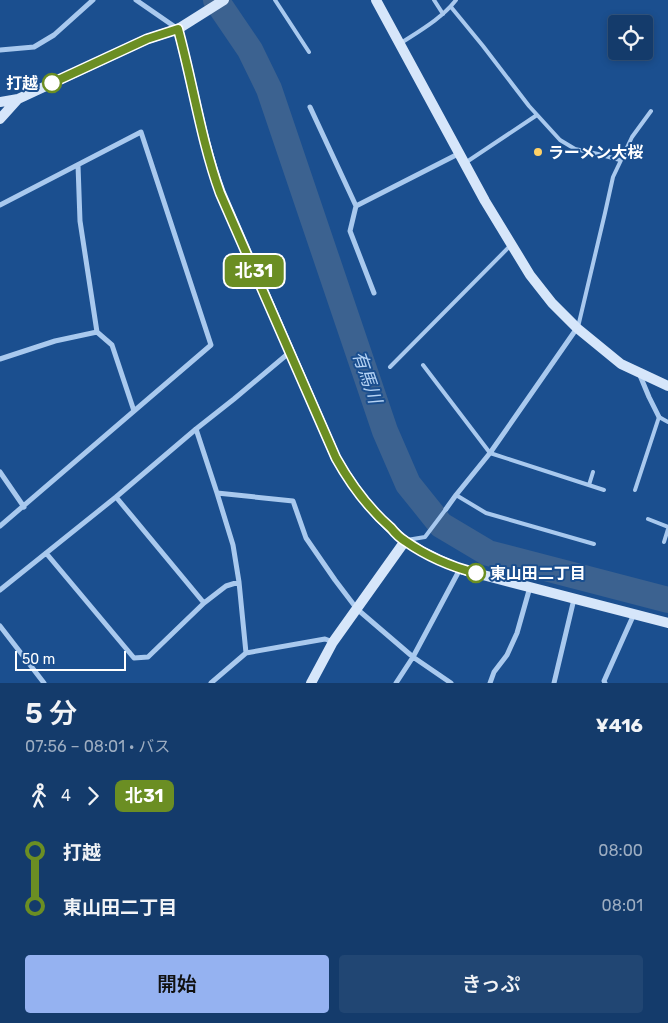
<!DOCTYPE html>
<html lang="ja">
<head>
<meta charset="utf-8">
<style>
  :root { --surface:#143b6b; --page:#214673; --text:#f1f3f6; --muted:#9dadc1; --line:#33557e; --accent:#95b2f1 }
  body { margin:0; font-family:Rubik,"Noto Sans JP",sans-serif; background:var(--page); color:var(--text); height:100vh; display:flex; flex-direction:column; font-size:19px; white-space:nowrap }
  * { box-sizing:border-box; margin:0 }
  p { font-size:16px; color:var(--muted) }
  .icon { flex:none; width:28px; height:28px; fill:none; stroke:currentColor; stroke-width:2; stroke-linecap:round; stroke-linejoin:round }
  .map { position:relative; height:683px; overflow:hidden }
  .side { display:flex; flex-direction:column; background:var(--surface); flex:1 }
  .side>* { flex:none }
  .badge { padding:0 10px; border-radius:8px; font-size:18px; line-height:32px }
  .tools { position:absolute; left:608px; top:15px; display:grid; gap:10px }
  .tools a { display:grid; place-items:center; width:45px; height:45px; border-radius:5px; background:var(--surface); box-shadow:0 2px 8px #0003,0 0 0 1px var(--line); font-size:25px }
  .scale { position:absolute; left:15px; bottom:12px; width:111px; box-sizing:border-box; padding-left:5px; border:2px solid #fff; border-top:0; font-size:14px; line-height:18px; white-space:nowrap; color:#fff; -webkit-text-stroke:4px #1b4f8f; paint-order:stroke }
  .map>.badge { position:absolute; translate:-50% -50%; box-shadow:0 0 0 2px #fff }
  .legs { display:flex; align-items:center; gap:8px; height:55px; padding:0 25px; font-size:16px }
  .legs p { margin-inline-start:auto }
  .overview { display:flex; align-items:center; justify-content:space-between; height:85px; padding:0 25px }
  h1 { font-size:28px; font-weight:600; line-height:38px }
  .cta { display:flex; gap:10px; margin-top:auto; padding:10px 25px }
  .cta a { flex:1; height:58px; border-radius:5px; background:var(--accent); color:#111; font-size:20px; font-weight:600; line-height:58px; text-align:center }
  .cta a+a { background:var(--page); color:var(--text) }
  ul { padding:0 25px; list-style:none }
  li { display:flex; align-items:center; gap:18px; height:55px; font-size:19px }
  li i { display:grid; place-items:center; width:8px; height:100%; margin:0 6px; background:currentColor }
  li i::after { content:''; width:12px; height:12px; margin:-6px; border:4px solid; border-radius:50%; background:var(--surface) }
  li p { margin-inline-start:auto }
  li:first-child i { background:linear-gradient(#0000 50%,currentColor 0) }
  li:last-child i { background:linear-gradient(currentColor 50%,#0000 0) }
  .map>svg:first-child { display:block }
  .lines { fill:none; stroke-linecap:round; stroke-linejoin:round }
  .river { stroke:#3c6290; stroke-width:26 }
  .lane { stroke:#a9c9ee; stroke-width:4 }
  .street { stroke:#a9c9ee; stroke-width:5 }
  .secondary { stroke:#d6e6fa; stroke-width:10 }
  .line-1-casing { stroke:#fff; stroke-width:11 }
  .line-1 { stroke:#6b8e23; stroke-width:8 }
  .stop-1-dot { fill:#fff; stroke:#6b8e23; stroke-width:2.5 }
  .poi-dot { fill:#ffd166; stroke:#1b4f8f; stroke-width:2 }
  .labels { text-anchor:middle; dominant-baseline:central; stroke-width:4; stroke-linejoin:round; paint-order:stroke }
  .stop-label { font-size:16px; font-weight:bold; fill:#fff; stroke:#1b4f8f; text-anchor:end }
  .poi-label { font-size:16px; font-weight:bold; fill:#fff; stroke:#1b4f8f; text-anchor:start }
  .water-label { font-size:18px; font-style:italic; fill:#b5d3f5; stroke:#1b4f8f }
</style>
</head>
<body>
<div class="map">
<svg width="668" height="683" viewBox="0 0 668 683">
  <rect width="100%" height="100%" fill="#1b4f8f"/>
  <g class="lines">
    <!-- river -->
    <path class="river" d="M216,0L250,50L269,89L385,431L408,484L441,525L488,553L668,600"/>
    <!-- lane -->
    <path class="lane" d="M275,0L309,52
      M434,0L443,14
      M451,7L483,46L529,106L560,140L575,149L598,154L620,160
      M401,43C421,30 442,18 456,0
      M465,163L537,115
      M578,327L605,213L613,177L632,137L651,111
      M423,365L490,453L604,490
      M390,367L510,246
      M589,485L593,472
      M635,490L659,417L668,422
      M456,495L486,513L594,544
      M648,519L668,527
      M407,540L425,537L446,509
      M664,542L668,529"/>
    <!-- street -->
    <path class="street" d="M136,0L178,29
      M0,50L34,47L54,35L93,0
      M310,107L356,206L350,231L374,293
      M78,165L80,221L97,332L112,345L134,411
      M0,205L141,132L211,345L0,526
      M356,206L460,153
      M0,359L55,341L97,332
      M639,373L649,397L659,417
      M196,429L217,493L233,545L239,582L246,653
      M0,472L24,507
      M217,493L293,501L306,538L335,580L357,609L413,657L451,683
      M116,497L204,603
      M446,509L456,495L490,453L577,328
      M46,553L134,658L148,657L204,603L226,586L239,582
      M0,590L116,497L196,429L234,399L290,352
      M0,626L44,683
      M211,683L246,653L325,639L333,642
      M396,683L413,657L460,569
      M490,683L494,672L507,655L517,633L530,587
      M554,683L574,599
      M605,683L604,681L634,614"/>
    <!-- secondary -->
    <path class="secondary" d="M376,0L485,201L530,275L552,303L577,328L621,364L668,386
      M178,29C193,84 201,140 221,193L336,458C351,484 368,508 390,528C395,532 400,537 405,541C421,552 442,561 460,569L668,623
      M0,102L18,99L147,39L178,29L224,0
      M0,119L18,99
      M311,683L333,642L405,541"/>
  </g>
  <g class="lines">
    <defs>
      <path id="line-1" d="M52,83L147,39L178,29C193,84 201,140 220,193L336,458C351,485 368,508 391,528C395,533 400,538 405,541C425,555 452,567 476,573"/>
    </defs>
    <!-- line-1 casing -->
    <use href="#line-1" class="line-1-casing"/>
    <!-- line-1 -->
    <use href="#line-1" class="line-1"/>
  </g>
  <!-- markers -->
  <g class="stop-1-dot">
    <circle cx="52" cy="83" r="9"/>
    <circle cx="476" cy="573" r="9"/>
  </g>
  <circle class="poi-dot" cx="538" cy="152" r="5"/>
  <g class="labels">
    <!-- stop labels -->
    <g class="stop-label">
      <text x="38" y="83">打越</text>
      <text x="490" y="573" text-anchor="start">東山田二丁目</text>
    </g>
    <!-- poi labels -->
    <g class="poi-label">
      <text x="548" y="152">ラーメン大桜</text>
    </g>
    <!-- water labels -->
    <g class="water-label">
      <text transform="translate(367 377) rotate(71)">有馬川</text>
    </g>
  </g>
</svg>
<div class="tools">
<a><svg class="icon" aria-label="locate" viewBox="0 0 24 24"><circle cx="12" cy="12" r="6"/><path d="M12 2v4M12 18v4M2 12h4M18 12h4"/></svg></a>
</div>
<div class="scale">50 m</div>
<b class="badge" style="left:254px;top:271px;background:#6b8e23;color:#fff">北31</b>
</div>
<section class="side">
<div class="overview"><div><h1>5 分</h1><p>07:56 – 08:01 · バス</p></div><b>¥416</b></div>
<div class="legs"><svg class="icon" aria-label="walk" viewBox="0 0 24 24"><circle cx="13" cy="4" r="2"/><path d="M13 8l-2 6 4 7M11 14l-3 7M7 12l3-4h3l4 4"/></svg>4<svg class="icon" aria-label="forward" viewBox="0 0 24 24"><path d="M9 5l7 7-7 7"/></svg><b class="badge" style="background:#6b8e23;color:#fff">北31</b></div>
<ul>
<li><i style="color:#6b8e23"></i><b>打越</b><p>08:00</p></li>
<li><i style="color:#6b8e23"></i><b>東山田二丁目</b><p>08:01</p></li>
</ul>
<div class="cta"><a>開始</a><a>きっぷ</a></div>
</section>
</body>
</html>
